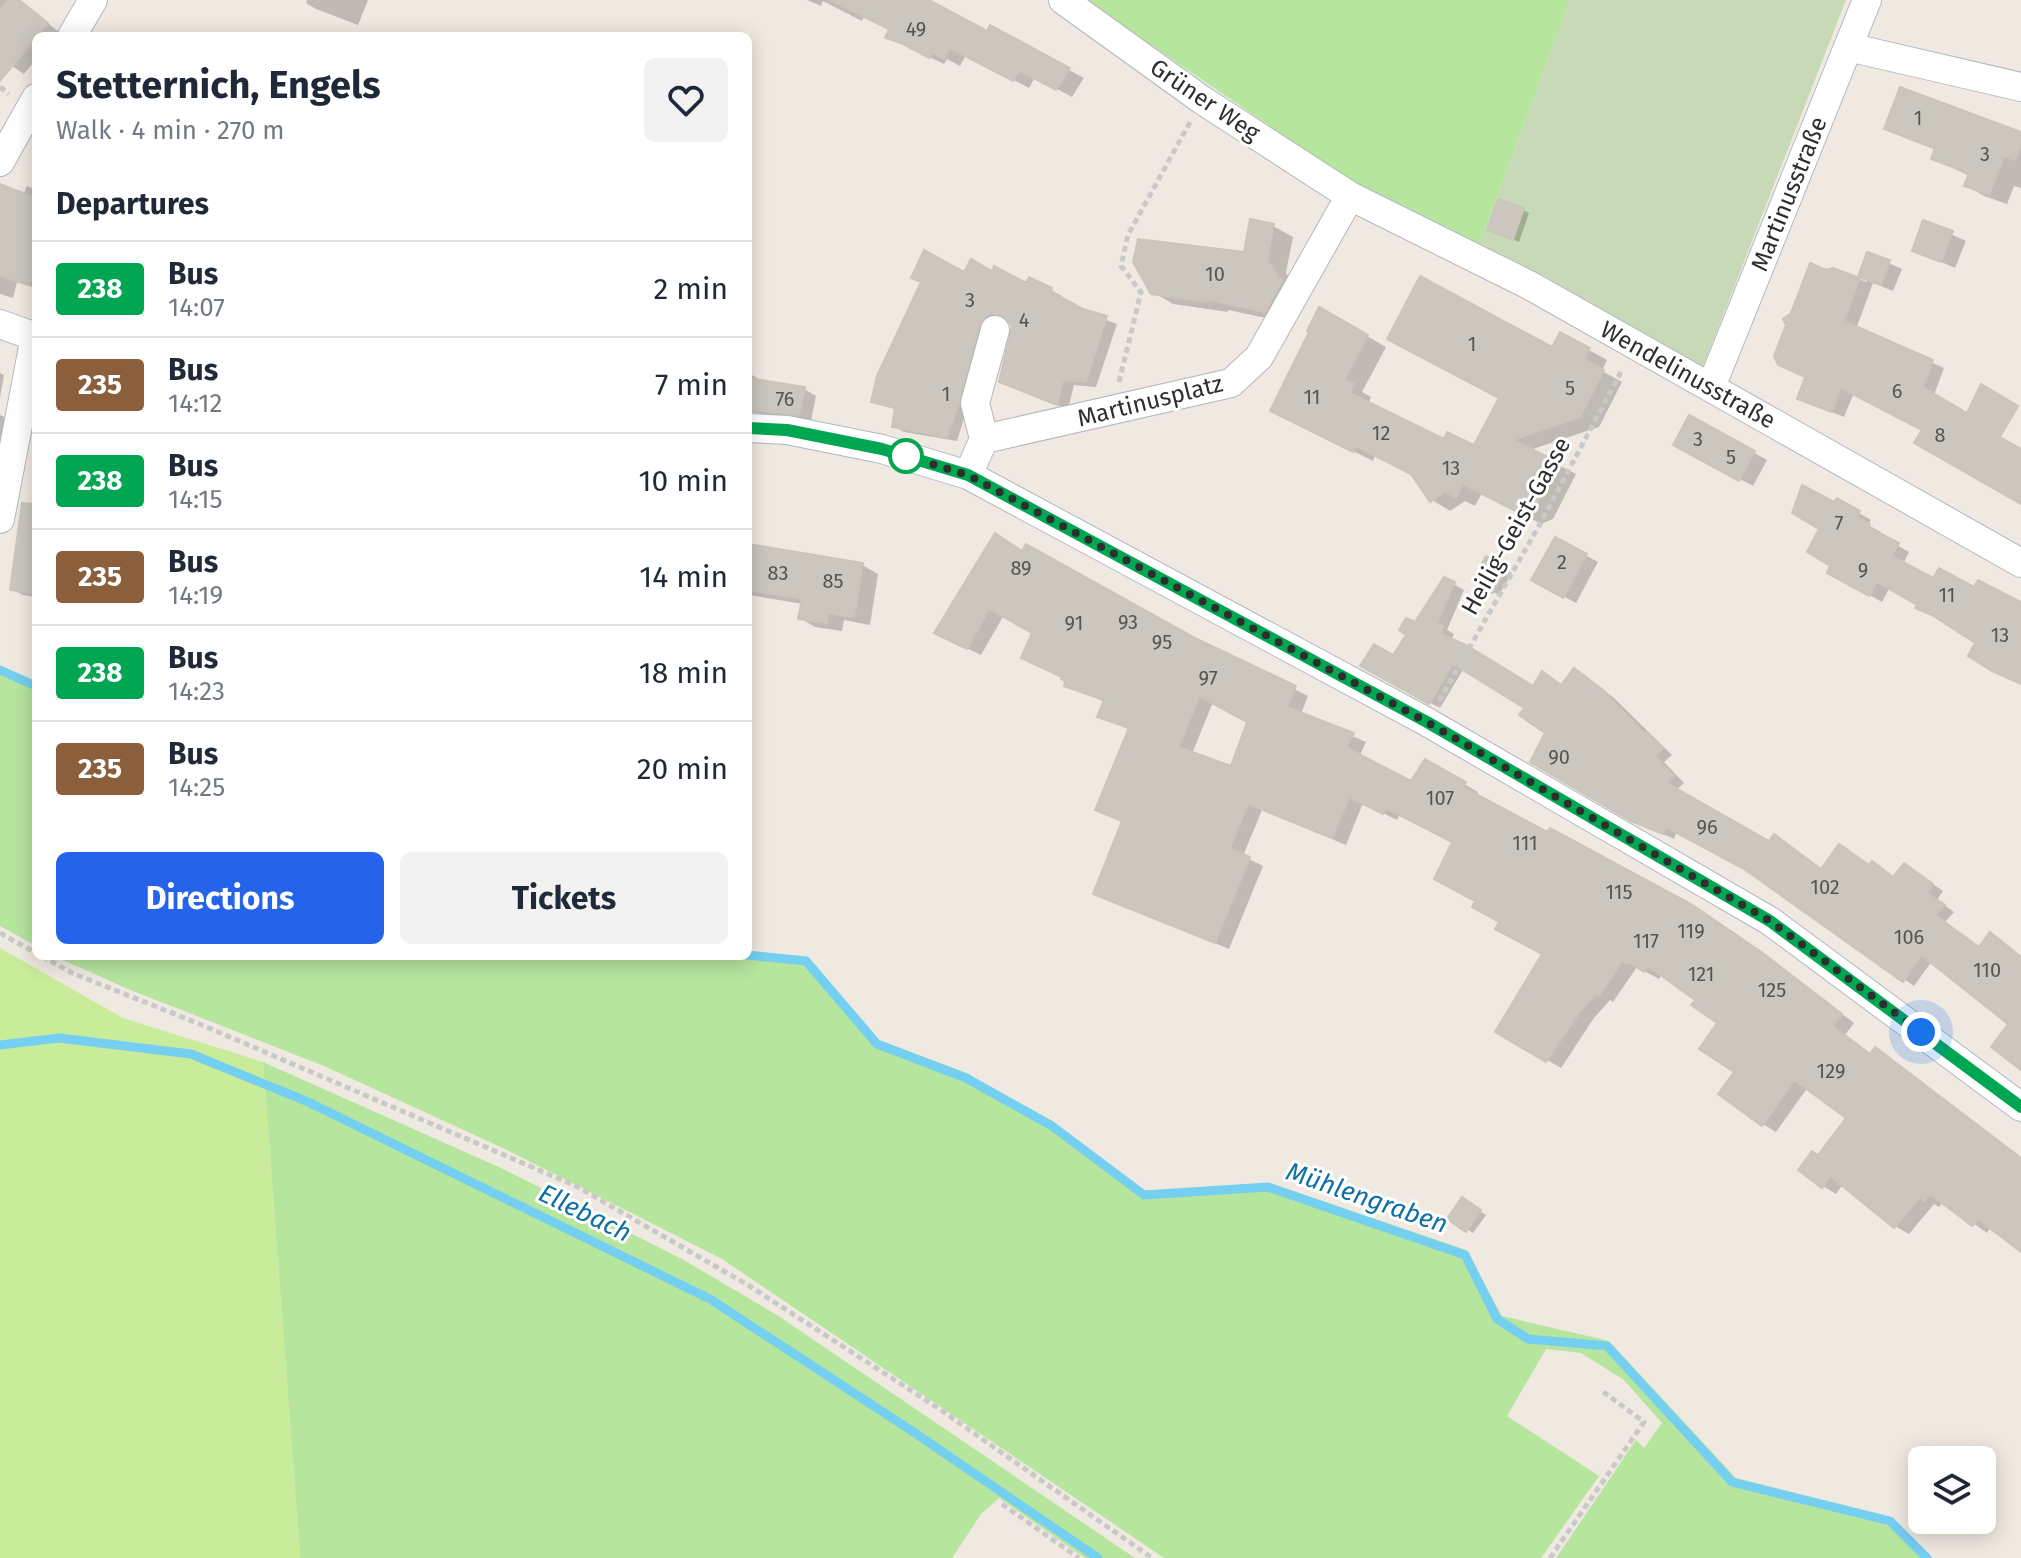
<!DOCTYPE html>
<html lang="en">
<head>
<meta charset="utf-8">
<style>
  :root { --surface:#fff; --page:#f2f2f3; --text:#1f2937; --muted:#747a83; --line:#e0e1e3; --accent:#2563eb }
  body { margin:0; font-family:"Fira Sans",sans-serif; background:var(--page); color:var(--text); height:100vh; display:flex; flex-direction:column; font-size:30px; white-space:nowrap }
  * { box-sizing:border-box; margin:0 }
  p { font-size:26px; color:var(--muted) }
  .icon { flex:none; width:44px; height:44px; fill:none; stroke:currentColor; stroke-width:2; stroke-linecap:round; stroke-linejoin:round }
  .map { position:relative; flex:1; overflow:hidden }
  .sheet { position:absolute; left:32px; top:32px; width:720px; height:928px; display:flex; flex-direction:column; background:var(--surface); border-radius:12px; box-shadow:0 4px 20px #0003 }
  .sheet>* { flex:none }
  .badge { padding:0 16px; border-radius:6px; font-size:28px; line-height:52px }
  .controls { position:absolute; left:1908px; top:1446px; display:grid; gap:16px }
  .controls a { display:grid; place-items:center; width:88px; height:88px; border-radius:12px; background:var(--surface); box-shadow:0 4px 20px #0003; font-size:40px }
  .you { position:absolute; width:40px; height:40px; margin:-20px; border:6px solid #fff; border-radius:50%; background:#1a73e8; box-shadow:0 0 0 12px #1a73e833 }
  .map>.badge { position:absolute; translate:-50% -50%; box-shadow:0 0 0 4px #fff }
  h2 { padding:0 24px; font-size:30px; line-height:72px }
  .round { display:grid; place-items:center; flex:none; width:84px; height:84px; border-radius:12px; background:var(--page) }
  .overview { display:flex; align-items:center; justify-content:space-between; height:136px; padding:0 24px }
  h1 { font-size:38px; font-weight:700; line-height:60px }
  .primary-button { display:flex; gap:16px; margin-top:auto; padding:16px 24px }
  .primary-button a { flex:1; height:92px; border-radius:12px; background:var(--accent); color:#fff; font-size:32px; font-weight:700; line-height:92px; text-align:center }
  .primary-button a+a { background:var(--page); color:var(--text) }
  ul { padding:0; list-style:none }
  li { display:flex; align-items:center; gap:24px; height:96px; padding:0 24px; border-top:2px solid var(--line) }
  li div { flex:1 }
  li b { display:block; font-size:30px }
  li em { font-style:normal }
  li .badge { min-width:88px; font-weight:700; text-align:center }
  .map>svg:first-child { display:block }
  .green { fill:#b6e59e }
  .cemetery { fill:#c8d9b8 }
  .pitch { fill:#c9ec9a }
  .shadow { fill:#0003; fill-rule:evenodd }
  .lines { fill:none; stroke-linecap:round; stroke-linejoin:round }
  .stream { stroke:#75cff0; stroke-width:9 }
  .building { fill:#cbc7bf; stroke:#cbc5ba; stroke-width:2; fill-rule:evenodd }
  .minor-casing { stroke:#b4b7c1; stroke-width:30 }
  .path { stroke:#c9c9c9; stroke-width:5; stroke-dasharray:6 4; stroke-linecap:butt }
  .minor { stroke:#fff; stroke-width:28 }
  .line-casing { stroke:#fff; stroke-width:18 }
  .line { stroke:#00a651; stroke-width:12 }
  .walk { stroke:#2e2e2e; stroke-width:8; stroke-dasharray:0 14.4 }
  .stop-dot { fill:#fff; stroke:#00a651; stroke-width:4 }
  .labels { text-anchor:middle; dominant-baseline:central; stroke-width:6; stroke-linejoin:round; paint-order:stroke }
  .number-label { font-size:20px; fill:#555452 }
  .street-label { font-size:24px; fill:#2e2e2e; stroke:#fff }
  .water-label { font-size:26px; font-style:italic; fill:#0d6fa3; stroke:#fff }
</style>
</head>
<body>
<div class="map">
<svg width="2021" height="1558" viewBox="0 0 2021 1558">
  <rect width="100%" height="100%" fill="#efe9e1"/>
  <!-- green -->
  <path class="green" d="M1085,0H1570L1478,248L1359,187Z
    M0,674L36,689V946L0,926Z
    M748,952L806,959L879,1040L969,1074L1144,1191L1270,1183L1466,1250L1502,1316L1609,1341L1736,1478L1893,1518L1932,1558H1556L1636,1440L1644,1448L1662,1423L1624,1380L1581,1353L1546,1349L1507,1416L1599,1476L1541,1558H1164L722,1259L503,1148L324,1066L128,989L54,956H748Z
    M263,1062L501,1168L682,1259L777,1315L1135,1558H1085L999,1498L981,1514L952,1558H300Z"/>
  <!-- cemetery -->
  <path class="cemetery" d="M1570,0H1846L1701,372L1478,248Z"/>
  <!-- pitch -->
  <path class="pitch" d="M0,948L123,1018L263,1062L300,1558H0Z"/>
  <!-- shadow -->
  <path class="shadow" d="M0,0H18L59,32L55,36H36V59L24,74L0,58Z
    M307,0H368L358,25L316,9L306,3Z
    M807,0H925L988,33L991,28L1084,78L1072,97L1035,77L1029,88L966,55L960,66L947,59L944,64L887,37L891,29L864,16L862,21L823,1L821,6Z
    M1887,128L2021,134V188L2014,186L2007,204L1984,196L1966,185L1970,176L1933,159L1936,150L1905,138Z
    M27,186L36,190V288L17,282L13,298L0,294V198L23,195Z
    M1523,210L1529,213L1519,242L1495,232Z
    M1924,222L1966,241L1955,268L1914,250Z
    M1273,226L1293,237L1286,273L1301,293L1285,322L1228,310V312L1173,304L1153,292L1245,254Z
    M1868,254L1902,269L1893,291L1873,283L1856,329L1944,368L1932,400L2021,451V502L1924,430L1854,393L1844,417L1799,399L1807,377L1826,272L1833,270L1867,282Z
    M993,273L1027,286L1051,290L1062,296L1060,299L1083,311L1117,324L1096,387L1074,385L1068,409L1011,387L1014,326L1010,319L1003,318L994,323L957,441L904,432L894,426L897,410L873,401L965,275Z
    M1320,309L1386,347L1362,392L1371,397L1368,404L1445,441L1474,448L1553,350H1589L1607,360L1602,371L1622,382L1599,427L1530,450L1576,474L1553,519L1541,524L1482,493L1475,506L1465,501L1450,511L1432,500L1414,475L1375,455L1373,461L1291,420Z
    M0,373L4,375L0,398Z
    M748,373L763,381L804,389L816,396L811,421L748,412Z
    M0,415L14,422L10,441L0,439Z
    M1690,418L1767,460L1753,486L1676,444Z
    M1837,501L1871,520L1868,525L1881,532L1879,535L1909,552L1903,564L2021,621V683L2006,677L1970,656L1978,642L1942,619L1918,608L1920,604L1890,587L1882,602L1829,572L1833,565L1835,505Z
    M36,507V597L23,595L12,589Z
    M1555,539L1598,562L1576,603L1533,580Z
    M748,546L862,565L878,574L870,625L844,620L842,631L815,627L800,618L803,604L748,595Z
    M1023,553L1308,696L1301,714L1366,742L1360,755L1412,784L1425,761L1478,792L1476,796L1705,915L1774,962L1854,1023L1845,1035L1872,1055L1889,1058L2021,1158V1249L1991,1227L1987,1233L1943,1202L1939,1207L1934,1204L1909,1234L1895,1226L1843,1184L1836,1194L1823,1186L1819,1157L1849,1118L1808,1087L1776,1132L1763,1124L1736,1071L1720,1022L1697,1000L1662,974L1659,979L1637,967L1613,1002L1610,1000L1594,1018L1561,1068L1498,1031L1545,954L1477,901L1454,842L1400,814L1397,820L1363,803L1346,845L1262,810L1243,856L1263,866L1229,949L1095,893L1124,823L1097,809L1130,730L1100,716L1105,702L1066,685L1068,681L1034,632L1004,615L981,655L950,640ZM1213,702L1249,722L1232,769L1192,754Z
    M1487,559L1512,573L1499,595L1474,580Z
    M1445,579L1464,590L1447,630L1454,634L1451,640L1534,688L1563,687L1585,677L1614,698L1672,755L1664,762L1684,783L1676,790L1822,870L1871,867L1894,879L1915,872L1943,891L1937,900L1954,912L1944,923L1980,948L2021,959V1067L2011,1024L1932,961L1914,986L1748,869L1677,831L1674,839L1644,826L1548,733L1527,708L1464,668L1440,708L1362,666L1393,658Z
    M1468,1203L1486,1215L1473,1233L1450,1218Z"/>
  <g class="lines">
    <!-- stream -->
    <path class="stream" d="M0,670L36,686
      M748,955L806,961L877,1044L966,1078L1052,1126L1144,1195L1268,1187L1465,1255L1497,1319L1528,1339L1607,1346L1732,1482L1890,1521L1927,1558
      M0,1045L59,1038L191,1054L306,1101L710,1299L915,1433L1098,1558"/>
  </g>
  <!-- building -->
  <path class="building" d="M8,0H19L48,23L0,81V10Z
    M829,0H929L987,31L990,25L1070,68L1056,90L1019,70L1013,81L950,48L944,59L932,52L929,58L901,43L885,38L889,29Z
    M1900,87L2021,132V145L2015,160L2004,156L1989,195L1964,186L1969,173L1931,159L1935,148L1884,129Z
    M0,184L36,198V270L29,285L0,276Z
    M1498,199L1524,208L1513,240L1487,230Z
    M1250,219L1274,224L1267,261L1282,281L1265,312L1209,300L1208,302L1151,294L1133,262L1138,239L1244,252Z
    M1923,220L1953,231L1941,262L1912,251Z
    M924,250L964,272L971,259L992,271L994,266L1026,283L1029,277L1052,288L1051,292L1083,309L1107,316L1086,382L1063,380L1057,405L999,382L1012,326L1006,318L991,313L984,317L979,326L958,406L947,437L892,427L895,408L871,402L877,376L921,282L911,278Z
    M1867,252L1890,260L1881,285L1858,277Z
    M1810,263L1826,270L1833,268L1860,278L1844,321L1933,360L1923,387L1967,413L1981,384L2018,406L2000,437L2021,449V504L1914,443L1922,430L1841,388L1832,412L1797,399L1805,377L1778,365L1774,356L1786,325L1783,319L1791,313Z
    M1420,276L1552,347L1560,332L1590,348L1584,359L1604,370L1580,417L1513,440L1558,462L1534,509L1521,514L1463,484L1456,497L1445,492L1430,502L1411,474L1356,446L1353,452L1270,411L1309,332L1307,331L1319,307L1368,335L1344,380L1354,384L1350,393L1444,439L1447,432L1474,445L1499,398L1387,339Z
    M748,378L805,387L799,415L748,409Z
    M1689,415L1755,451L1739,481L1673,445Z
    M1802,485L1834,502L1837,498L1860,511L1857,517L1870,524L1868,527L1899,543L1892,556L1933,578L1939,568L1974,587L1978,580L2021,602V684L1992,671L1968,656L1975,643L1932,615L1915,608L1917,605L1877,582L1869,596L1827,573L1830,566L1807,552L1819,529L1792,513Z
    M22,503L36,504V594L10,590Z
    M995,533L1022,551L1026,544L1197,639L1296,686L1287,707L1354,733L1347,746L1353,751L1411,781L1425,759L1466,782L1463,787L1547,832L1550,828L1691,904L1760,951L1842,1014L1833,1026L1870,1054L1875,1047L2021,1158V1252L1978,1219L1972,1226L1930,1194L1924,1201L1920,1197L1894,1228L1830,1176L1822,1188L1798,1170L1812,1151L1818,1155L1846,1118L1794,1080L1762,1126L1718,1094L1734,1072L1699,1049L1717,1023L1691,1005L1695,1000L1648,966L1644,972L1629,962L1627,964L1622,961L1599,996L1596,994L1581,1010L1546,1062L1495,1032L1542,954L1495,929L1499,922L1472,907L1475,901L1434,879L1452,842L1386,808L1383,814L1349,797L1332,838L1248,804L1230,848L1250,857L1215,943L1093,894L1122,821L1095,810L1129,728L1097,717L1104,700L1064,686L1065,681L1061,679L1062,677L1021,658L1032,633L989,609L967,649L934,633ZM1199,696L1247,722L1231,766L1179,747Z
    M1555,537L1587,554L1563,598L1531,580Z
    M748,544L863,563L854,617L828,613L827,623L798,619L802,599L748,590Z
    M1486,556L1507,568L1493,593L1472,581Z
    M1444,577L1455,582L1437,623L1444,626L1441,634L1466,645L1533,686L1542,671L1561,685L1574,668L1603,690L1645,734L1647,732L1663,748L1655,756L1674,776L1667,783L1769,841L1774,834L1821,869L1839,844L1869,865L1872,861L1893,877L1904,863L1933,884L1927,893L1945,905L1935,915L1979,947L1990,932L2021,957V1070L1991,1047L2008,1024L1921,955L1903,982L1744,869L1666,827L1663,834L1631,821L1530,762L1545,733L1519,715L1524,708L1453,664L1429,704L1360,666L1374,644L1393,655L1406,635L1399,630L1406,618L1415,622Z
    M1462,1197L1481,1210L1466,1232L1447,1219Z"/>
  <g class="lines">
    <defs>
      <path id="minor" d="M1063,0L1202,100L1350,196L1529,285L2021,563
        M72,36L93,0
        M1848,47L2021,87
        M0,162L36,98
        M0,324L36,337
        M1711,387L1867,0
        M748,428L787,430L882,449L968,475L1427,722L1770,921L2021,1107
        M984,439L975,403L995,330
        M968,475L984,439L1231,383L1259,357L1350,196
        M0,519L35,337"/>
    </defs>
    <!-- minor casing -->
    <use href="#minor" class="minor-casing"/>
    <!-- path -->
    <path class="path" d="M0,87L9,94
      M1119,382L1141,292L1121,266L1128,235L1190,122
      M1439,701L1540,524L1622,370
      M0,933L36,953
      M42,956L72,973L202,1025L576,1186L748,1285L938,1408L1152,1558
      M1002,1504L1079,1558
      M1550,1558L1644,1422L1602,1391"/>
    <!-- minor -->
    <use href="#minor" class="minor"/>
  </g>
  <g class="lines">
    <defs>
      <path id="line" d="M748,428L787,430L882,449L968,475L1427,722L1770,921L2021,1107"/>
    </defs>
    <!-- line casing -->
    <use href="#line" class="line-casing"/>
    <!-- line -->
    <use href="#line" class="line"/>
    <!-- walk -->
    <path class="walk" d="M906,456L968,475L1427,722L1770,921L1921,1032"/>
  </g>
  <!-- markers -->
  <circle class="stop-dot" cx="906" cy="456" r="16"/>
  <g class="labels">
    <!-- number labels -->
    <g class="number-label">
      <text x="916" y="29">49</text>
      <text x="1918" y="118">1</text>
      <text x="1985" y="154">3</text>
      <text x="1215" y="274">10</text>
      <text x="970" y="300">3</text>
      <text x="1024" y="320">4</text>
      <text x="1472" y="344">1</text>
      <text x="1570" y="388">5</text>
      <text x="1897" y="391">6</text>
      <text x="946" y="394">1</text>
      <text x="1312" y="397">11</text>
      <text x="785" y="399">76</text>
      <text x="1381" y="433">12</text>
      <text x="1940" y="435">8</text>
      <text x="1698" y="439">3</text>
      <text x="1731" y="457">5</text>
      <text x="1451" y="468">13</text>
      <text x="1839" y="523">7</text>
      <text x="1562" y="562">2</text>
      <text x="1021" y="568">89</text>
      <text x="1863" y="570">9</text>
      <text x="778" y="573">83</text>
      <text x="833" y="581">85</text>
      <text x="1947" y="595">11</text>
      <text x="1128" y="622">93</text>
      <text x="1074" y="623">91</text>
      <text x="2000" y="635">13</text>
      <text x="1162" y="642">95</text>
      <text x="1208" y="678">97</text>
      <text x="1559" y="757">90</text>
      <text x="1440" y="798">107</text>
      <text x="1707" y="827">96</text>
      <text x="1525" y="843">111</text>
      <text x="1825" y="887">102</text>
      <text x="1619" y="892">115</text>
      <text x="1691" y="931">119</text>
      <text x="1909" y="937">106</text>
      <text x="1646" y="941">117</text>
      <text x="1987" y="970">110</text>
      <text x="1701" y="974">121</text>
      <text x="1772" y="990">125</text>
      <text x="1831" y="1071">129</text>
    </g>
    <!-- street labels -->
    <g class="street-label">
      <text transform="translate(1205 100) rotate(34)">Grüner Weg</text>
      <text transform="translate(1789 194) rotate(-68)">Martinusstraße</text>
      <text transform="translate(1688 375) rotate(29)">Wendelinusstraße</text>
      <text transform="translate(1150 401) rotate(-14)">Martinusplatz</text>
      <text transform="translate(1516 526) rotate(-61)">Heilig-Geist-Gasse</text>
    </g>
    <!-- water labels -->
    <g class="water-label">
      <text transform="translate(1367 1198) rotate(19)">Mühlengraben</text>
      <text transform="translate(585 1213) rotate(26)">Ellebach</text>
    </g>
  </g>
</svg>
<div class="controls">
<a><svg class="icon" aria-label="layers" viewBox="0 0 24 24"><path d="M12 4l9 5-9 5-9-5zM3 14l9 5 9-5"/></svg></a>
</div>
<div class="you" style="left:1921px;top:1032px"></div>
<section class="sheet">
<div class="overview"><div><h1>Stetternich, Engels</h1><p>Walk · 4 min · 270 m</p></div><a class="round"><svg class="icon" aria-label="heart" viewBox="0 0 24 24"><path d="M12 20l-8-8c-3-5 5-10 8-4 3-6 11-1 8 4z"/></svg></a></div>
<h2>Departures</h2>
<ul>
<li><span class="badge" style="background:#00a651;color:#fff">238</span><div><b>Bus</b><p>14:07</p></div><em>2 min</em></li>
<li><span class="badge" style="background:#8b5e3c;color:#fff">235</span><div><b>Bus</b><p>14:12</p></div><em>7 min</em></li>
<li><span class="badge" style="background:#00a651;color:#fff">238</span><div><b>Bus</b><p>14:15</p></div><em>10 min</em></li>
<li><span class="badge" style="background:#8b5e3c;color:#fff">235</span><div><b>Bus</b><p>14:19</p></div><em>14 min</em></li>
<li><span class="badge" style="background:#00a651;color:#fff">238</span><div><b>Bus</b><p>14:23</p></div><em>18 min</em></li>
<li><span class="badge" style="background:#8b5e3c;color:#fff">235</span><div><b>Bus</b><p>14:25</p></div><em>20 min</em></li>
</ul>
<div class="primary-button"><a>Directions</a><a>Tickets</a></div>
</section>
</div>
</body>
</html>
